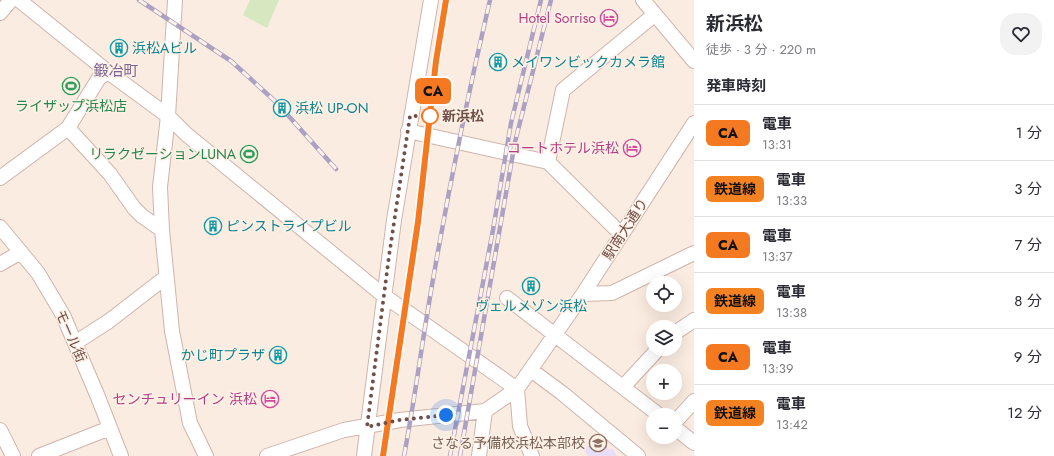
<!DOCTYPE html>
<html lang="ja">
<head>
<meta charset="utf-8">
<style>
  :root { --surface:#fff; --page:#f2f2f3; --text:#2b2b33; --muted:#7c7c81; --line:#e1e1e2 }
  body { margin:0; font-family:Jost,"Noto Sans JP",sans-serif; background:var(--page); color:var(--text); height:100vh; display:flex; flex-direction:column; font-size:15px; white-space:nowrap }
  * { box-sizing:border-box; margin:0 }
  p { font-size:13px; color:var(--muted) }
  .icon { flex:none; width:22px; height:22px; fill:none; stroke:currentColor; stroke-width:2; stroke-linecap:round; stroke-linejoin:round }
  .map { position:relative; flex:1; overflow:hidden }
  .panel { display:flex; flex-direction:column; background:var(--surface); width:360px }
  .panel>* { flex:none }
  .badge { padding:0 8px; border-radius:6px; font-size:14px; line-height:26px }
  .buttons { position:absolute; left:646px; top:276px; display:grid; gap:8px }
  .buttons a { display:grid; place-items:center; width:36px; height:36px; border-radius:50%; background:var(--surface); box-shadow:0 4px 16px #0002; font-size:20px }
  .you { position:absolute; width:20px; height:20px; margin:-10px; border:3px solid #fff; border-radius:50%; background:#1a73e8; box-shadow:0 0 0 6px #1a73e833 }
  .map>.badge { position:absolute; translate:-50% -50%; box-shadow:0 0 0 2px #fff }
  h2 { padding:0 12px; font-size:15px; line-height:36px }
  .round { display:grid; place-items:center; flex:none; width:42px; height:42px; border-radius:16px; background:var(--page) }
  .headline { display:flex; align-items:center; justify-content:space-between; height:68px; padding:0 12px }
  h1 { font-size:19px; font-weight:700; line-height:30px }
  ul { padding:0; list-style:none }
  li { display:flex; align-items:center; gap:12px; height:56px; padding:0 12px; border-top:1px solid var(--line) }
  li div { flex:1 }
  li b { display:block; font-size:15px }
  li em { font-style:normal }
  li .badge { min-width:44px; font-weight:700; text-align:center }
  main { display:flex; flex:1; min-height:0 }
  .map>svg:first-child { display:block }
  .education { fill:#e9def7 }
  .green { fill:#d7e7c0 }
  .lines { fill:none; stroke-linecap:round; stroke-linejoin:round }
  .minor-casing { stroke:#ceb4ab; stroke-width:16 }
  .minor { stroke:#fff; stroke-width:14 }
  .rail-casing { stroke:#ada1c3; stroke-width:4.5 }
  .rail { stroke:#fef1e6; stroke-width:3; stroke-dasharray:9; stroke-linecap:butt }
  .line-casing { stroke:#fff; stroke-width:9 }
  .line { stroke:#f47921; stroke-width:6 }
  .walk { stroke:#715049; stroke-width:4; stroke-dasharray:0 7.2 }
  .stop-dot { fill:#fff; stroke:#f47921; stroke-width:2 }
  .labels { text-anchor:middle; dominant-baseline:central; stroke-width:3; stroke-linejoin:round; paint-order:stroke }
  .hotel-label { font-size:14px; fill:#b23c85; stroke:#fef1e6; text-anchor:end }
  .culture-label { font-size:14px; fill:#0d838f; stroke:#fef1e6; text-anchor:start }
  .leisure-label { font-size:14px; fill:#27864d; stroke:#fef1e6 }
  .stop-label { font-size:14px; font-weight:bold; fill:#715049; stroke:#fef1e6; text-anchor:start }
  .street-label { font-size:14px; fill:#715049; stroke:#fef1e6 }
  .education-label { font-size:14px; fill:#785e54; stroke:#fef1e6; text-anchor:end }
  .neighbourhood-label { font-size:15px; fill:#7c6594; stroke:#fef1e6 }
</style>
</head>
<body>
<main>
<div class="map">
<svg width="694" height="456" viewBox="0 0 694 456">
  <rect width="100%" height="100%" fill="#fbece1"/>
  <!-- education -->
  <path class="education" d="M600,438L609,450L612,448L617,456H588L583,449Z"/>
  <!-- green -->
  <path class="green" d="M250,0H279L267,28L243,15Z"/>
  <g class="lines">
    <defs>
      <path id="minor" d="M19,0L108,72L168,116L186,134L383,295L517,389L520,426L532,456
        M175,0L168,116L160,187L162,230L172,331L190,423L206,456
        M643,0L694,61
        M0,13L11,0
        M68,128L110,174L134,208L142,216L162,230
        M408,131L548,162L621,234
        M548,162L563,90L654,15
        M0,178L68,128L99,78L108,72
        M0,227L38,273L63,315L98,397L121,456
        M0,264L21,252
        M583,294L612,293L694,253
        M507,298L659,415
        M675,333L694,320
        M75,343L109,321L166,277
        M531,370L562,393L638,456
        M623,387L658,349
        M675,422L694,401
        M675,428L694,443
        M0,430L13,456
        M39,456L110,428
        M267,456L344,430L400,420L485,411L517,389L583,294L694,123
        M364,456L394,220L431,0
        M479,456L485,411"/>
    </defs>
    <!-- minor casing -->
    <use href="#minor" class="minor-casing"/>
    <!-- minor -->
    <use href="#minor" class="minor"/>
    <defs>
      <path id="rail" d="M139,0L231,61L277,103L336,169
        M383,456L418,222L436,61L446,0
        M404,456C414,403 421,350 430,297C447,197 467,98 490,0
        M450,456L493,230L511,123L541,0
        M460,456L515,142L551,0"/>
    </defs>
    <!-- rail casing -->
    <use href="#rail" class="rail-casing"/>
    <!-- rail -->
    <use href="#rail" class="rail"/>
  </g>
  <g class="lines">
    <defs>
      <path id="line" d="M383,456L418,222L436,61L446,0"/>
    </defs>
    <!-- line casing -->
    <use href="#line" class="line-casing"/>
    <!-- line -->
    <use href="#line" class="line"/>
    <!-- walk -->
    <path class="walk" d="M430,116H410L389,256L367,427L400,420L446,415"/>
  </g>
  <!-- icons -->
  <defs>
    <symbol id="hotel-ring" viewBox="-11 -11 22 22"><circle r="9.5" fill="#fef1e6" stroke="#d1479c" stroke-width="1.5"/><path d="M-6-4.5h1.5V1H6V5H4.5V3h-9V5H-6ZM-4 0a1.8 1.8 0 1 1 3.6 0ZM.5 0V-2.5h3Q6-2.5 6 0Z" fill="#d1479c"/></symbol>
    <symbol id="building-ring" viewBox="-11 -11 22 22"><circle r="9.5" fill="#fef1e6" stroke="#0f9aa8" stroke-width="1.5"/><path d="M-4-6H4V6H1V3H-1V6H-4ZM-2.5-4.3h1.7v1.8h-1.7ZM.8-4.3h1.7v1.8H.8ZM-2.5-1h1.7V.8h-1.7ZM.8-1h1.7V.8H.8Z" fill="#0f9aa8"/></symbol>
    <symbol id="stadium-ring" viewBox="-11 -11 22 22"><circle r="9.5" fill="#fef1e6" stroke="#2e9e5b" stroke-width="1.5"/><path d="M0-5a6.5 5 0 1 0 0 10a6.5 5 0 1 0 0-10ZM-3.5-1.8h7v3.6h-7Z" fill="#2e9e5b"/></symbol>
    <symbol id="university-ring" viewBox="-11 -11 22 22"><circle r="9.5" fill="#fef1e6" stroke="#8d6e63" stroke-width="1.5"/><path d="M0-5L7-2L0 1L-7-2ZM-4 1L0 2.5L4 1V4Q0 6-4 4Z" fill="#8d6e63"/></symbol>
  </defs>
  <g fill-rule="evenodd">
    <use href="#hotel-ring" x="599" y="8" width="20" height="20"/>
    <use href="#building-ring" x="109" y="38" width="20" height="20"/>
    <use href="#building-ring" x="488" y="52" width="20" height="20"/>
    <use href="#stadium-ring" x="61" y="76" width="20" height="20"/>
    <use href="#building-ring" x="272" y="98" width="20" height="20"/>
    <use href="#hotel-ring" x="622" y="138" width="20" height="20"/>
    <use href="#stadium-ring" x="239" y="144" width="20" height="20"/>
    <use href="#building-ring" x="203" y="216" width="20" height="20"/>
    <use href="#building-ring" x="521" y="276" width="20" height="20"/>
    <use href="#building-ring" x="268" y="345" width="20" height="20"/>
    <use href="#hotel-ring" x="260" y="389" width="20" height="20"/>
    <use href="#university-ring" x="588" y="433" width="20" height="20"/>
  </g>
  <!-- markers -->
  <circle class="stop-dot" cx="430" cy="116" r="8"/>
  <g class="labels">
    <!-- hotel labels -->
    <g class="hotel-label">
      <text x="596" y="18">Hotel Sorriso</text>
      <text x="619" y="148">コートホテル浜松</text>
      <text x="257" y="399">センチュリーイン 浜松</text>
    </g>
    <!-- culture labels -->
    <g class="culture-label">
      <text x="132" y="48">浜松Aビル</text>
      <text x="511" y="62">メイワンビックカメラ館</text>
      <text x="295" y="108">浜松 UP-ON</text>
      <text x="226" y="226">ピンストライプビル</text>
      <text x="531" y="306" text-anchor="middle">ヴェルメゾン浜松</text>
      <text x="265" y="355" text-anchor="end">かじ町プラザ</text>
    </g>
    <!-- leisure labels -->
    <g class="leisure-label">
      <text x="71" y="106">ライザップ浜松店</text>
      <text x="236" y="154" text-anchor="end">リラクゼーションLUNA</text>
    </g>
    <!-- stop labels -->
    <g class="stop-label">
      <text x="442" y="116">新浜松</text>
    </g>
    <!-- street labels -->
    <g class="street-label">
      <text transform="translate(625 229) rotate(-57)">駅南大通り</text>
      <text transform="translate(71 336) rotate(66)">モール街</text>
    </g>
    <!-- education labels -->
    <g class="education-label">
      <text x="585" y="443">さなる予備校浜松本部校</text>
    </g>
    <!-- neighbourhood labels -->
    <g class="neighbourhood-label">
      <text x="116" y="71">鍛冶町</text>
    </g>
  </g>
</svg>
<div class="buttons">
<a><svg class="icon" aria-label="locate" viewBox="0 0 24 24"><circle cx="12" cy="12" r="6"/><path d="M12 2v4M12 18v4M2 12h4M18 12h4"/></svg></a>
<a><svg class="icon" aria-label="layers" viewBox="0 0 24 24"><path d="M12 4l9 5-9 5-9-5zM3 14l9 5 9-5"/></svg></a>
<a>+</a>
<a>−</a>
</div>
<div class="you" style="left:446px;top:415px"></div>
<b class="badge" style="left:433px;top:91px;background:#f47921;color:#111">CA</b>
</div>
<section class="panel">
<div class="headline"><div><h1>新浜松</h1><p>徒歩 · 3 分 · 220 m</p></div><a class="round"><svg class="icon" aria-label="heart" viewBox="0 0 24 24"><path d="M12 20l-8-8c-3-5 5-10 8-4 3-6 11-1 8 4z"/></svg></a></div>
<h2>発車時刻</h2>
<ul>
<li><span class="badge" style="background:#f47921;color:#111">CA</span><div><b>電車</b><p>13:31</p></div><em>1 分</em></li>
<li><span class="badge" style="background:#f58220;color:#111">鉄道線</span><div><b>電車</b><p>13:33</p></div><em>3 分</em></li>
<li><span class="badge" style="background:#f47921;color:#111">CA</span><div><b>電車</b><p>13:37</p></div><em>7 分</em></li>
<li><span class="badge" style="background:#f58220;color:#111">鉄道線</span><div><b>電車</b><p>13:38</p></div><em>8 分</em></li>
<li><span class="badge" style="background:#f47921;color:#111">CA</span><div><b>電車</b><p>13:39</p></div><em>9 分</em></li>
<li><span class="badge" style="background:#f58220;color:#111">鉄道線</span><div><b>電車</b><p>13:42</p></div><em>12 分</em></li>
</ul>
</section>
</main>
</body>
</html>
